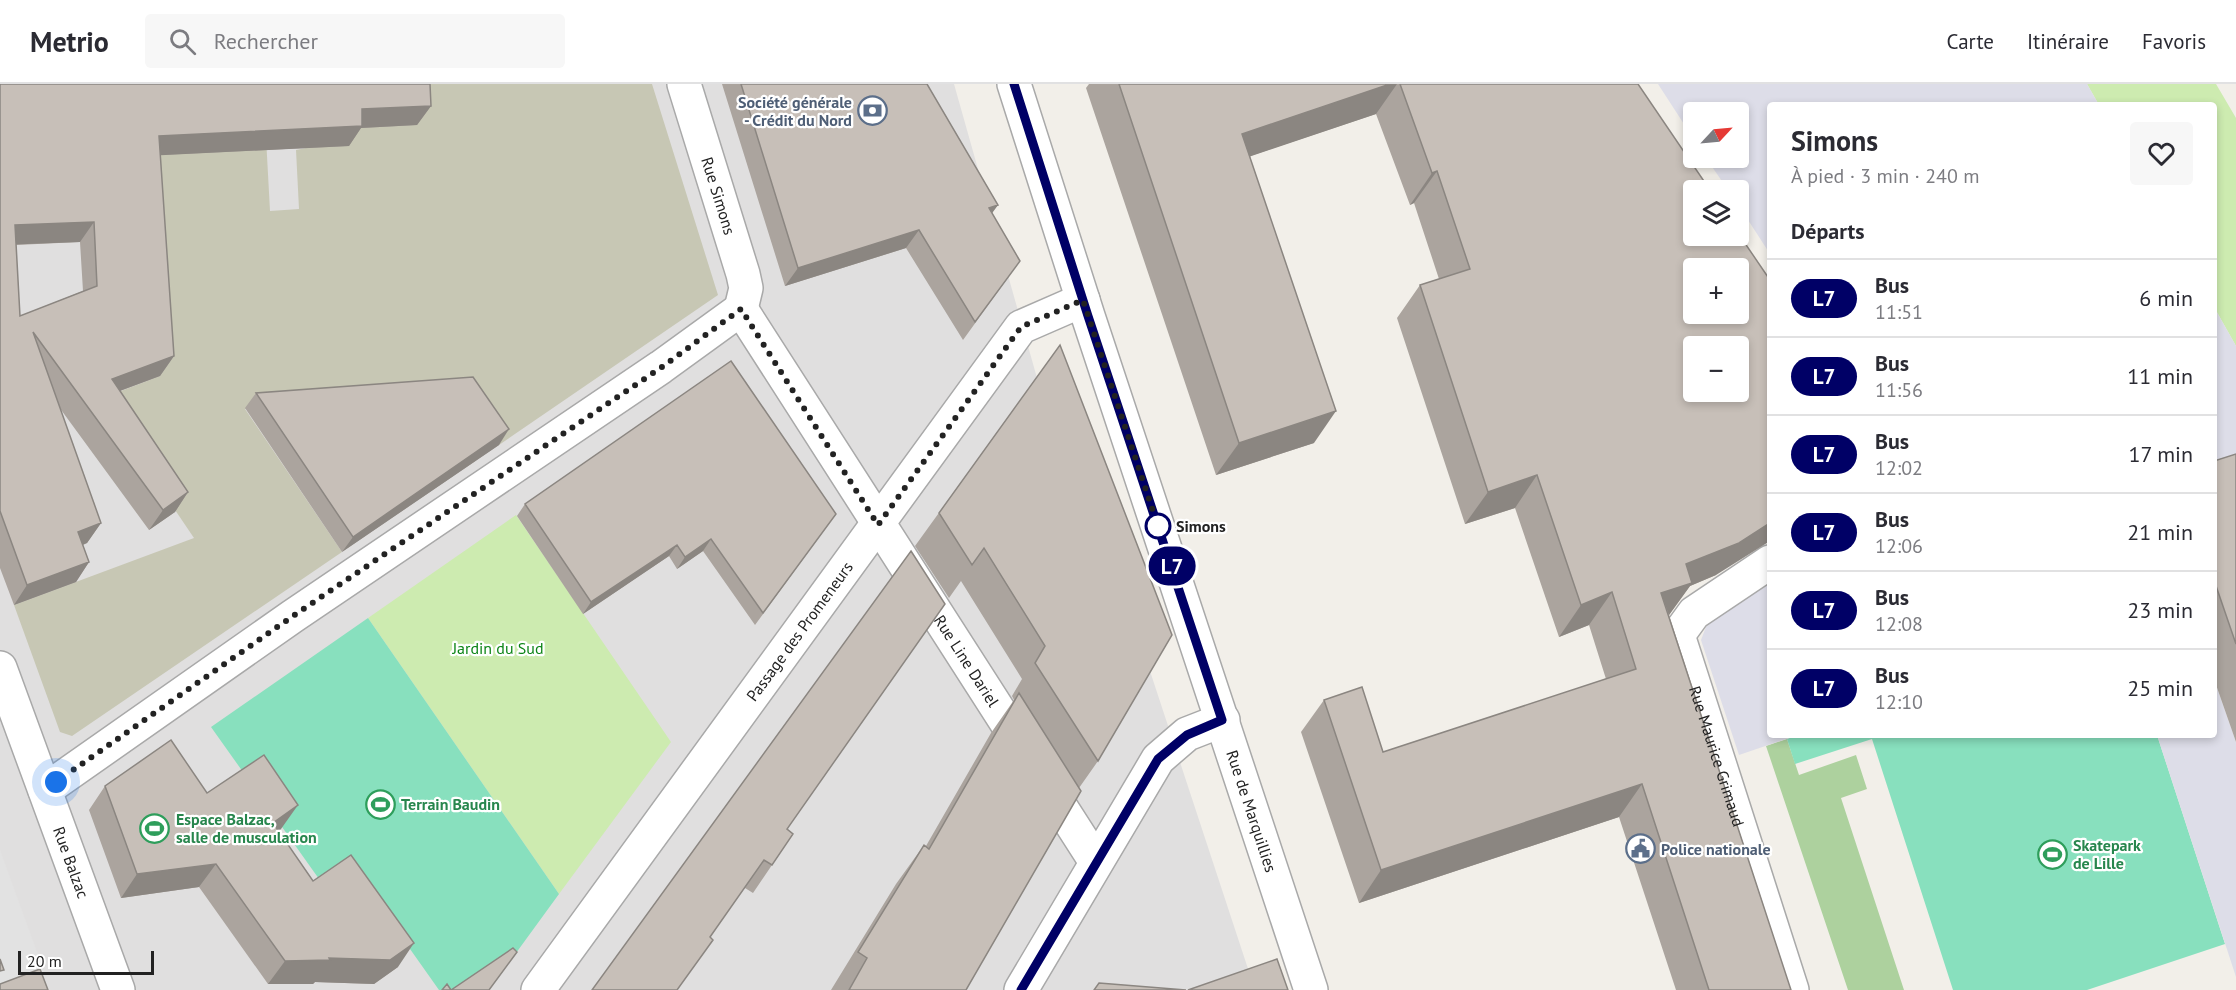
<!DOCTYPE html>
<html lang="fr">
<head>
<meta charset="utf-8">
<style>
  :root { --surface:#fff; --page:#f7f7f7; --text:#2b2b33; --muted:#7c7c81; --line:#e1e1e2 }
  body { margin:0; font-family:"PT Sans",sans-serif; background:var(--page); color:var(--text); height:100vh; display:flex; flex-direction:column; font-size:22px; white-space:nowrap }
  * { box-sizing:border-box; margin:0 }
  p { font-size:20px; color:var(--muted) }
  .icon { flex:none; width:33px; height:33px; fill:none; stroke:currentColor; stroke-width:2; stroke-linecap:round; stroke-linejoin:round }
  .map { position:relative; flex:1; overflow:hidden }
  .side { position:absolute; left:1767px; top:18px; width:450px; height:636px; display:flex; flex-direction:column; background:var(--surface); border-radius:6px; box-shadow:0 3px 9px #0003 }
  .side>* { flex:none }
  .badge { padding:0 12px; border-radius:20px; font-size:21px; line-height:39px }
  .needle { width:39px; rotate:64deg }
  .buttons { position:absolute; left:1683px; top:18px; display:grid; gap:12px }
  .buttons a { display:grid; place-items:center; width:66px; height:66px; border-radius:6px; background:var(--surface); box-shadow:0 3px 9px #0003; font-size:30px }
  .scale { position:absolute; left:18px; bottom:15px; width:136px; box-sizing:border-box; padding-left:6px; border:3px solid #222; border-top:0; font-size:16px; line-height:21px; white-space:nowrap; color:#222; -webkit-text-stroke:4px #fff; paint-order:stroke }
  .you { position:absolute; width:30px; height:30px; margin:-15px; border:4px solid #fff; border-radius:50%; background:#1a73e8; box-shadow:0 0 0 9px #1a73e833 }
  .map>.badge { position:absolute; translate:-50% -50%; box-shadow:0 0 0 3px #fff }
  h2 { padding:0 24px; font-size:22px; line-height:54px }
  .round { display:grid; place-items:center; flex:none; width:63px; height:63px; border-radius:6px; background:var(--page) }
  .head { display:flex; align-items:center; justify-content:space-between; height:102px; padding:0 24px }
  h1 { font-size:28px; font-weight:800; line-height:45px }
  ul { padding:0; list-style:none }
  li { display:flex; align-items:center; gap:18px; height:78px; padding:0 24px; border-top:2px solid var(--line) }
  li div { flex:1 }
  li b { display:block; font-size:22px }
  li em { font-style:normal }
  li .badge { min-width:66px; font-weight:700; text-align:center }
  header { display:flex; align-items:center; gap:36px; box-sizing:border-box; height:84px; padding:0 30px; background:var(--surface); border-bottom:2px solid var(--line) }
  header strong { font-size:28px }
  nav { display:flex; gap:33px; margin-inline-start:auto; font-size:21px }
  .search { width:420px; height:54px; background:var(--page); display:flex; align-items:center; gap:15px; box-sizing:border-box; padding:0 21px; border-radius:6px; color:var(--muted); font-size:22px }
  .map>svg:first-child { display:block }
  .residential { fill:#e0dfdf }
  .construction { fill:#c7c7b4 }
  .grass { fill:#cdebb0 }
  .forest { fill:#add19e }
  .pitch { fill:#88e0be }
  .parking { fill:#e2e2e2 }
  .plaza { fill:#dddde8 }
  .lines { fill:none; stroke-linecap:round; stroke-linejoin:round }
  .minor-casing { stroke:#a9a9a9; stroke-width:36 }
  .minor { stroke:#fff; stroke-width:33 }
  .wall { fill:#aba49e; fill-rule:evenodd }
  .shaded-wall { fill:#8b8681 }
  .building { fill:#c7bfb8; stroke:#8b8681; stroke-width:1.5; fill-rule:evenodd }
  .line-casing { stroke:#fff; stroke-width:14 }
  .line { stroke:#006; stroke-width:9 }
  .walk { stroke:#222; stroke-width:6; stroke-dasharray:0 10.8 }
  .stop-dot { fill:#fff; stroke:#006; stroke-width:3 }
  .labels { text-anchor:middle; dominant-baseline:central; stroke-width:4.5; stroke-linejoin:round; paint-order:stroke }
  .service-label { font-size:16px; font-weight:bold; fill:#4e5e75; stroke:#fff; text-anchor:end }
  .street-label { font-size:16px; fill:#222; stroke:#fff }
  .stop-label { font-size:16px; font-weight:bold; fill:#222; stroke:#fff; text-anchor:start }
  .park-label { font-size:16px; fill:#0c8416; stroke:#fff }
  .leisure-label { font-size:16px; font-weight:bold; fill:#27864d; stroke:#fff; text-anchor:start }
</style>
</head>
<body>
<header>
<strong>Metrio</strong>
<div class="search"><svg class="icon" aria-label="search" viewBox="0 0 24 24"><circle cx="10" cy="10" r="6"/><path d="M15 15l6 6"/></svg>Rechercher</div>
<nav><a>Carte</a><a>Itinéraire</a><a>Favoris</a></nav>
</header>
<div class="map">
<svg width="2236" height="906" viewBox="0 0 2236 906">
  <rect width="100%" height="100%" fill="#f2efe9"/>
  <!-- residential -->
  <path class="residential" d="M0,0H954L1037,294L1149,584L1255,906H0Z"/>
  <!-- construction -->
  <path class="construction" d="M415,0H652L718,211L499,361L469,319L245,325L342,468L72,652L60,648L14,521L194,454L100,315L160,292L146,58L265,35L270,127L299,125L296,66L311,63L348,45Z"/>
  <!-- grass -->
  <path class="grass" d="M2087,0H2216L2236,34V262L2214,223V21H2099Z
    M516,431L671,658L559,810L368,534Z"/>
  <!-- forest -->
  <path class="forest" d="M1787,655L1799,691L1856,671L1867,705L1841,714L1904,906H1848L1766,662Z"/>
  <!-- pitch -->
  <path class="pitch" d="M368,534L559,810L489,906H439L352,783L324,802L211,643Z
    M1798,651H2157L2225,860L2087,906H1953L1872,655L1795,680L1787,655Z"/>
  <!-- parking -->
  <path class="parking" d="M0,766L45,890L4,906H0Z"/>
  <!-- plaza -->
  <path class="plaza" d="M1658,0H2087L2099,21H1770V170L1739,122L1738,106H1728L1706,74H1738V28H1694L1693,54Z
    M2214,223L2236,262V395L2214,402Z
    M1770,491V651H1798L1739,671L1701,556L1711,530Z
    M2214,595L2236,658V893L2157,651H2214Z"/>
  <g class="lines">
    <defs>
      <g id="minor">
        <path id="s1" d="M684,0L743,190L746,204L741,225"/>
        <path id="s2" d="M1014,0L1088,232L1311,906"/>
        <path id="s3" d="M741,225L1096,778"/>
        <path id="s4" d="M1770,478L1694,529L1678,551L1792,906"/>
        <path id="s5" d="M0,584L118,906"/>
        <path d="M45,706L293,532L661,283L741,225"/>
        <path id="s6" d="M538,906L1021,243L1083,216"/>
        <path d="M1021,906L1158,675L1187,650L1223,636"/>
      </g>
    </defs>
    <!-- minor casing -->
    <use href="#minor" class="minor-casing"/>
    <!-- minor -->
    <use href="#minor" class="minor"/>
  </g>
  <!-- wall -->
  <path class="wall" d="M0,0L431,22L417,41L361,44L349,62L160,71L174,272L160,292L120,307L188,408L175,428L149,446L59,323L101,439L87,459L83,461L89,478L76,498L14,521L0,484ZM80,158L83,207L20,232L16,161Z
    M722,0H927L998,121L992,128L1007,195L963,256L906,164L785,202Z
    M1089,0H1638L1716,491L1690,502L1669,531L1791,906H1676L1619,733L1359,819L1301,648L1324,616L1383,668L1606,595L1589,541L1559,553L1515,424L1465,440L1397,234L1420,201L1439,195L1414,119L1410,121L1376,30L1250,72L1314,359L1216,391L1086,4Z
    M1060,261L1098,677L1079,704L966,906H831L896,800L924,761L926,762L991,649L1014,616L1012,612L1022,595L961,497L949,514L915,462Z
    M256,309L499,361L342,468L245,324Z
    M2236,370V658L2214,595V377Z
    M525,420L836,430L755,541L703,467L677,485L669,472L583,530L517,432Z
    M105,702L281,745L278,747L313,797L398,883L374,900L315,898L313,900H268L199,803L121,814L89,726Z
    M787,745L793,750L753,809L745,804L592,906Z"/>
  <!-- shaded-wall -->
  <path class="shaded-wall" d="M1390,0H1397L1376,30L1219,83L1242,50Z
    M431,22L417,41L361,44L349,62L145,72L159,52L362,25Z
    M1437,87L1414,119L1410,121L1432,89Z
    M998,121L985,139L989,124Z
    M94,138L80,158L1,161L15,141Z
    M919,146L906,164L785,202L798,184Z
    M174,272L160,292L98,315L112,295Z
    M1336,327L1314,359L1216,391L1239,359Z
    M509,345L499,361L342,468L353,453Z
    M1537,391L1515,424L1465,440L1488,408Z
    M188,408L175,428L149,446L163,426Z
    M101,439L87,459L64,468L78,448Z
    M1770,439V457L1716,491L1690,502L1669,531L1661,509L1686,480Z
    M711,455L703,467L677,485L685,473Z
    M677,461L669,472L583,530L591,518Z
    M89,478L76,498L14,521L27,501Z
    M1612,508L1589,541L1559,553L1581,521Z
    M1642,700L1619,733L1359,819L1381,786Z
    M298,721L281,745L256,763L273,739Z
    M216,780L199,803L121,814L137,790Z
    M414,859L398,883L374,900L315,898L313,900H268L285,877L329,874Z"/>
  <!-- building -->
  <path class="building" d="M0,0H430L431,22L362,25V42L159,52L174,272L112,295L188,408L163,426L33,248L101,439L78,448L89,478L27,501L0,427ZM94,138L97,202L20,232L15,141Z
    M741,0H927L998,121L989,124L1020,177L975,238L919,146L798,184Z
    M1119,0H1390L1242,50L1336,327L1239,359Z
    M1400,0H1638L1710,106H1694V152H1738V149L1770,196V439L1739,459L1686,480L1692,499L1661,509L1791,906H1709L1642,700L1381,786L1324,616L1362,603L1383,668L1636,585L1612,508L1581,521L1537,391L1488,408L1420,201L1470,185L1437,87L1432,89ZM1694,184H1738V230H1694ZM1694,262H1738V308H1694Z
    M1060,261L1172,551L1098,677L1035,579L1045,562L984,464L972,481L939,429Z
    M731,277L836,430L763,529L711,455L685,473L677,461L591,518L525,420Z
    M473,293L509,345L353,453L256,309Z
    M2236,370V560L2214,496V377Z
    M911,467L945,520L787,745L793,750L772,781L764,776L710,853L713,856L677,906H592Z
    M1019,609L1081,707L966,906H849L867,874L858,868L924,761L929,765Z
    M171,656L207,709L264,671L298,721L273,739L313,797L351,771L414,859L390,876L329,874L330,876L285,877L216,780L137,790L105,702Z
    M513,864L517,868L489,906H442L447,900L451,906Z
    M0,875L4,886L0,887Z
    M1277,875L1288,906H1188Z
    M40,885L48,906H0V900Z
    M1099,899L1186,906H1094Z"/>
  <g class="lines">
    <defs>
      <path id="line" d="M1014,0L1088,232L1222,636L1187,651L1158,675L1021,906"/>
    </defs>
    <!-- line casing -->
    <use href="#line" class="line-casing"/>
    <!-- line -->
    <use href="#line" class="line"/>
    <!-- walk -->
    <path class="walk" d="M56,698L293,532L662,283L741,225L878,441L1021,243L1083,216L1158,442"/>
  </g>
  <!-- icons -->
  <defs>
    <symbol id="bank-ring" viewBox="-11 -11 22 22"><circle r="9.5" fill="#fff" stroke="#5c6f8a" stroke-width="1.5"/><path d="M-6-4H6V4H-6ZM0-2.3a2.3 2.3 0 1 0 0 4.6a2.3 2.3 0 1 0 0-4.6Z" fill="#5c6f8a"/></symbol>
    <symbol id="stadium-ring" viewBox="-11 -11 22 22"><circle r="9.5" fill="#fff" stroke="#2e9e5b" stroke-width="1.5"/><path d="M0-5a6.5 5 0 1 0 0 10a6.5 5 0 1 0 0-10ZM-3.5-1.8h7v3.6h-7Z" fill="#2e9e5b"/></symbol>
    <symbol id="civic-ring" viewBox="-11 -11 22 22"><circle r="9.5" fill="#fff" stroke="#5c6f8a" stroke-width="1.5"/><path d="M-.6-6.5H3V-4.5H.6V-3L4-1V1h2V6H-6V1h2V-1L-.6-3ZM-1.2 2.5V6h2.4V2.5Z" fill="#5c6f8a"/></symbol>
  </defs>
  <g fill-rule="evenodd">
    <use href="#bank-ring" x="856" y="10" width="33" height="33"/>
    <use href="#stadium-ring" x="364" y="704" width="33" height="33"/>
    <use href="#stadium-ring" x="138" y="728" width="33" height="33"/>
    <use href="#civic-ring" x="1624" y="748" width="33" height="33"/>
    <use href="#stadium-ring" x="2036" y="754" width="33" height="33"/>
  </g>
  <!-- markers -->
  <circle class="stop-dot" cx="1158" cy="442" r="12"/>
  <g class="labels">
    <!-- service labels -->
    <g class="service-label">
      <text x="852" y="18">Société générale<tspan x="852" dy="18">- Crédit du Nord</tspan></text>
      <text x="1661" y="765" text-anchor="start">Police nationale</text>
    </g>
    <!-- street labels -->
    <g class="street-label">
      <text stroke="none"><textPath href="#s1" startOffset="117">Rue Simons</textPath></text>
      <text stroke="none"><textPath href="#s6" startOffset="444">Passage des Promeneurs</textPath></text>
      <text stroke="none"><textPath href="#s3" startOffset="418">Rue Line Dariel</textPath></text>
      <text stroke="none"><textPath href="#s4" startOffset="246">Rue Maurice Grimaud</textPath></text>
      <text stroke="none"><textPath href="#s2" startOffset="765">Rue de Marquillies</textPath></text>
      <text stroke="none"><textPath href="#s5" startOffset="207">Rue Balzac</textPath></text>
    </g>
    <!-- stop labels -->
    <g class="stop-label">
      <text x="1176" y="442">Simons</text>
    </g>
    <!-- park labels -->
    <g class="park-label">
      <text x="498" y="564">Jardin du Sud</text>
    </g>
    <!-- leisure labels -->
    <g class="leisure-label">
      <text x="401" y="720">Terrain Baudin</text>
      <text x="176" y="735">Espace Balzac,<tspan x="176" dy="18">salle de musculation</tspan></text>
      <text x="2073" y="761">Skatepark<tspan x="2073" dy="18">de Lille</tspan></text>
    </g>
  </g>
</svg>
<div class="buttons">
<a><svg class="needle" viewBox="-14 -14 28 28"><path d="M0-13l5 13h-10z" fill="#e53935"/><path d="M0 13l5-13h-10z" fill="#7c7c81"/></svg></a>
<a><svg class="icon" aria-label="layers" viewBox="0 0 24 24"><path d="M12 4l9 5-9 5-9-5zM3 14l9 5 9-5"/></svg></a>
<a>+</a>
<a>−</a>
</div>
<div class="scale">20 m</div>
<div class="you" style="left:56px;top:698px"></div>
<b class="badge" style="left:1172px;top:482px;background:#006;color:#fff">L7</b>
<section class="side">
<div class="head"><div><h1>Simons</h1><p>À pied · 3 min · 240 m</p></div><a class="round"><svg class="icon" aria-label="heart" viewBox="0 0 24 24"><path d="M12 20l-8-8c-3-5 5-10 8-4 3-6 11-1 8 4z"/></svg></a></div>
<h2>Départs</h2>
<ul>
<li><span class="badge" style="background:#006;color:#fff">L7</span><div><b>Bus</b><p>11:51</p></div><em>6 min</em></li>
<li><span class="badge" style="background:#006;color:#fff">L7</span><div><b>Bus</b><p>11:56</p></div><em>11 min</em></li>
<li><span class="badge" style="background:#006;color:#fff">L7</span><div><b>Bus</b><p>12:02</p></div><em>17 min</em></li>
<li><span class="badge" style="background:#006;color:#fff">L7</span><div><b>Bus</b><p>12:06</p></div><em>21 min</em></li>
<li><span class="badge" style="background:#006;color:#fff">L7</span><div><b>Bus</b><p>12:08</p></div><em>23 min</em></li>
<li><span class="badge" style="background:#006;color:#fff">L7</span><div><b>Bus</b><p>12:10</p></div><em>25 min</em></li>
</ul>
</section>
</div>
</body>
</html>
